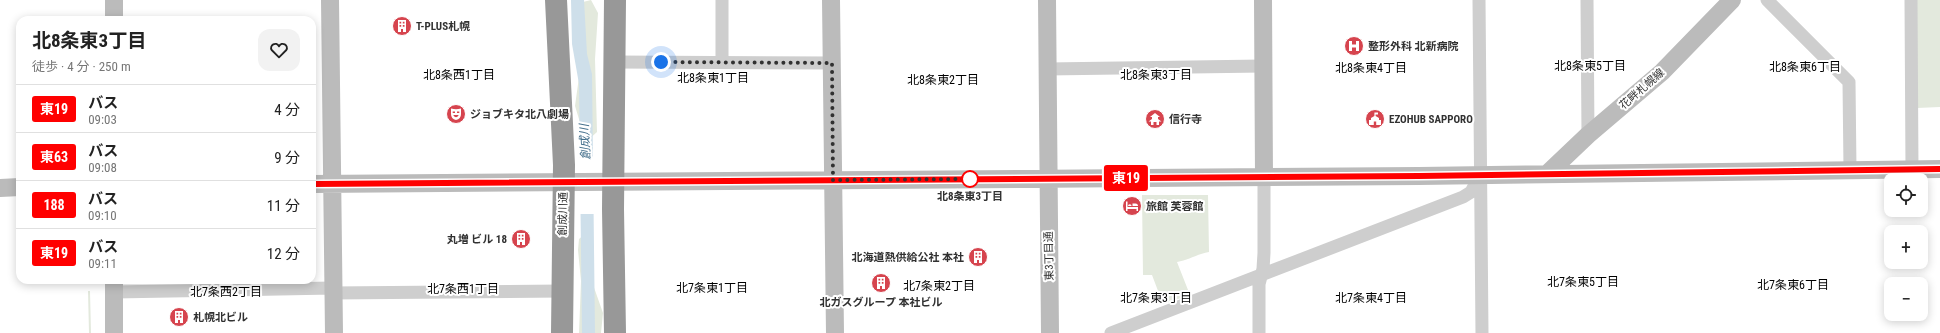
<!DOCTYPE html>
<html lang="ja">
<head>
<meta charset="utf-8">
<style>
  :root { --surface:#fff; --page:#f2f2f2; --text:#222; --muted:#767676; --line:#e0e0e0 }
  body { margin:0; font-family:"Roboto Condensed","Noto Sans JP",sans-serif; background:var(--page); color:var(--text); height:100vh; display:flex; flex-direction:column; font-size:15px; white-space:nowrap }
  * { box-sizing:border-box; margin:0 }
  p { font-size:13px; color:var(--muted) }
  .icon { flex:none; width:22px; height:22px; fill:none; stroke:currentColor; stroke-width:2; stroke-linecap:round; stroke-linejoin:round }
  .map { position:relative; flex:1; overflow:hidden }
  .sheet { position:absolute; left:16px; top:16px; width:300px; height:268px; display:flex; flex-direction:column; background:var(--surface); border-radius:12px; box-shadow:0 2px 10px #0003 }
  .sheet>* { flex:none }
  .badge { padding:0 8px; border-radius:3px; font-size:14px; line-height:26px }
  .fabs { position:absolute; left:1884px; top:173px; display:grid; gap:8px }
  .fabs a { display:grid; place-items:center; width:44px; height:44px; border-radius:8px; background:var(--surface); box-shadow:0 2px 10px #0003; font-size:20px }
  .you { position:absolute; width:20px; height:20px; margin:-10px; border:3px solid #fff; border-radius:50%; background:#1a73e8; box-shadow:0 0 0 6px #1a73e833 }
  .map>.badge { position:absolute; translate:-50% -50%; box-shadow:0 0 0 2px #fff }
  .round { display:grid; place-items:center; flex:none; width:42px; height:42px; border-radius:12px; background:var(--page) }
  .overview { display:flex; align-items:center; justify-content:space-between; height:68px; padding:0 16px }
  h1 { font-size:19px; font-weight:700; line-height:30px }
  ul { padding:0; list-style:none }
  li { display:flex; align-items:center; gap:12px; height:48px; padding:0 16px; border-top:1px solid var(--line) }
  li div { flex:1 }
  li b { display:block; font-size:15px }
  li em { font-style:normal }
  li .badge { min-width:44px; font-weight:700; text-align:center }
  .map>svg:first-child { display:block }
  .green { fill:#e3e9dd }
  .water { fill:#cedfea }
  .pier { fill:#fff }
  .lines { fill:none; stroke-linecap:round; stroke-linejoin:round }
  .street { stroke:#cecece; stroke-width:13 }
  .secondary { stroke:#bbb; stroke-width:18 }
  .highway { stroke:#989898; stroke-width:22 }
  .line-casing { stroke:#fff; stroke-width:9 }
  .line { stroke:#f00; stroke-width:6 }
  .walk { stroke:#313131; stroke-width:4; stroke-dasharray:0 7.2 }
  .stop-dot { fill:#fff; stroke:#f00; stroke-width:2 }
  .labels { text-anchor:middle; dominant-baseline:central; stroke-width:4; stroke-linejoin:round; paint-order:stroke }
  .poi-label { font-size:11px; font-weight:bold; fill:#313131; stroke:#fff; text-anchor:start }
  .street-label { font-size:11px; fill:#313131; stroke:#fff }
  .stop-label { font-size:11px; font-weight:bold; fill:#313131; stroke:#fff }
  .neighbourhood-label { font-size:12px; fill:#000; stroke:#fff }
  .water-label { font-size:12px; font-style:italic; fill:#45708c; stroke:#fff }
</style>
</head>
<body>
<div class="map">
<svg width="1940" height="333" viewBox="0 0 1940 333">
  <rect width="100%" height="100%" fill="#fff"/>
  <!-- green -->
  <path class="green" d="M591,0L598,13L595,59L597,132L586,142L575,106L579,77V3Z
    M1916,0H1940V107L1917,108Z
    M1142,195H1208L1209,252C1197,254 1189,260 1177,262L1190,295L1163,304L1152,275H1143Z
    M586,233L591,279L603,313L601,333H579L581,281L578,250L579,239Z
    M88,291H90L91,333H89Z"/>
  <!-- water -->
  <path class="water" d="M571,0H584L587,54L592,74L595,333H582L579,84L572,44Z"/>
  <!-- pier -->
  <path class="pier" d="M595,157V214H579V158Z"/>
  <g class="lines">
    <!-- street -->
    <path class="street" d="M722,0V62
      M1479,0L1482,333
      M1587,0L1588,135
      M1767,0L1849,82L1850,169
      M1911,0L1912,169
      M614,62L832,63
      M1047,69L1263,66
      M114,292L332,288
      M332,293L562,291
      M1111,333L1463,197L1471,192L1480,175
      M1259,333V284L1263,269L1264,253V177"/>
    <!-- secondary -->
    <path class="secondary" d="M114,0V20
      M330,0L334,333
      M831,0L835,333
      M1047,0L1050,333
      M1263,0L1264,177
      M1548,173L1588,135L1662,72L1732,0
      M312,184L1419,176L1940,169
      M0,188L20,187
      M114,280V333"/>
    <!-- highway -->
    <path class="highway" d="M556,0L564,165L562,333
      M615,0L613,209L615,333"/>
  </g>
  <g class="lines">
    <defs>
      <path id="line" d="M312,184L1419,176L1940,169"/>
    </defs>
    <!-- line casing -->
    <use href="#line" class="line-casing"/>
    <!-- line -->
    <use href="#line" class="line"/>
    <!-- walk -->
    <path class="walk" d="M661,62L832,63L833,180L970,179"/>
  </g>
  <!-- icons -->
  <defs>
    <symbol id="building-disc" viewBox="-11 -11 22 22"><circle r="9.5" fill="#d6444e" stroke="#fff"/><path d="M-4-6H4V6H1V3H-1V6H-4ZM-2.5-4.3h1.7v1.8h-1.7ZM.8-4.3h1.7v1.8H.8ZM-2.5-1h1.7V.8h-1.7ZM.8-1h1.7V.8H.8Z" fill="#fff"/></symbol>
    <symbol id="hospital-disc" viewBox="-11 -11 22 22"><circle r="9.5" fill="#d6444e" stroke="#fff"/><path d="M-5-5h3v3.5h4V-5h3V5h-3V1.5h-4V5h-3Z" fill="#fff"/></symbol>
    <symbol id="theatre-disc" viewBox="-11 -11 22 22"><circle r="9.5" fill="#d6444e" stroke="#fff"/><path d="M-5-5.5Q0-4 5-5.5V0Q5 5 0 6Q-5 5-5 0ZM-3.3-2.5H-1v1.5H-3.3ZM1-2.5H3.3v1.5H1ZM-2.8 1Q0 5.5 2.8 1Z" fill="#fff"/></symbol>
    <symbol id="temple-disc" viewBox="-11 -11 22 22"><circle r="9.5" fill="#d6444e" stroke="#fff"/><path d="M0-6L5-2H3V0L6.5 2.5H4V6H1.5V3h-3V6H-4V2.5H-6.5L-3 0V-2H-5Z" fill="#fff"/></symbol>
    <symbol id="civic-disc" viewBox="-11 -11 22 22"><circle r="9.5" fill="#d6444e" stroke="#fff"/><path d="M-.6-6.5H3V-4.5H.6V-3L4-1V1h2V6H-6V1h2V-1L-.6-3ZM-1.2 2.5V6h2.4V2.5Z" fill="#fff"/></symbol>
    <symbol id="hotel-disc" viewBox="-11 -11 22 22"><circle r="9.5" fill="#d6444e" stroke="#fff"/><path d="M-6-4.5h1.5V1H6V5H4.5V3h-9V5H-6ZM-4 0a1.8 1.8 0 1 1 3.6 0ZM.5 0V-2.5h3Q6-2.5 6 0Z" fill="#fff"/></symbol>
  </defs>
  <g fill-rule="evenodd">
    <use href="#building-disc" x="391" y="15" width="22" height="22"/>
    <use href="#hospital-disc" x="1343" y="35" width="22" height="22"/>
    <use href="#theatre-disc" x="445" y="103" width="22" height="22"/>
    <use href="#temple-disc" x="1144" y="108" width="22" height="22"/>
    <use href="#civic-disc" x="1364" y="108" width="22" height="22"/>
    <use href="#hotel-disc" x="1121" y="195" width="22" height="22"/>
    <use href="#building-disc" x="510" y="228" width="22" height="22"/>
    <use href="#building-disc" x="967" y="246" width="22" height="22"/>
    <use href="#building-disc" x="870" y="272" width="22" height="22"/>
    <use href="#building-disc" x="168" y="306" width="22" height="22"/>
  </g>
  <!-- markers -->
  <circle class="stop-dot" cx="970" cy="179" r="8"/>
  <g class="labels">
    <!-- poi labels -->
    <g class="poi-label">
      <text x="416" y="26">T-PLUS札幌</text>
      <text x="1368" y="46">整形外科 北新病院</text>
      <text x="470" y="114">ジョブキタ北八劇場</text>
      <text x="1169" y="119">信行寺</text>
      <text x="1389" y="119">EZOHUB SAPPORO</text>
      <text x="1146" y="206">旅館 芙蓉館</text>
      <text x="507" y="239" text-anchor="end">丸増 ビル 18</text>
      <text x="964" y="257" text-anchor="end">北海道熱供給公社 本社</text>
      <text x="881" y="302" text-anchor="middle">北ガスグループ 本社ビル</text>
      <text x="193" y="317">札幌北ビル</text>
    </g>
    <!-- street labels -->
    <g class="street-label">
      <text transform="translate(1642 89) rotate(-41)">花畔札幌線</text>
      <text transform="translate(563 214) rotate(-89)">創成川通</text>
      <text transform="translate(1049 256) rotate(-91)">東3丁目通</text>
    </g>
    <!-- stop labels -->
    <g class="stop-label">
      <text x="970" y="196">北8条東3丁目</text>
    </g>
    <!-- neighbourhood labels -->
    <g class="neighbourhood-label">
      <text x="1590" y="66">北8条東5丁目</text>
      <text x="1805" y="67">北8条東6丁目</text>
      <text x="1371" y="68">北8条東4丁目</text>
      <text x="459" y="75">北8条西1丁目</text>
      <text x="1156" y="75">北8条東3丁目</text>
      <text x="713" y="78">北8条東1丁目</text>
      <text x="943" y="80">北8条東2丁目</text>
      <text x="1583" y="282">北7条東5丁目</text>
      <text x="1793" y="285">北7条東6丁目</text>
      <text x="939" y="286">北7条東2丁目</text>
      <text x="712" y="288">北7条東1丁目</text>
      <text x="463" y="289">北7条西1丁目</text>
      <text x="226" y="292">北7条西2丁目</text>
      <text x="1156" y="298">北7条東3丁目</text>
      <text x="1371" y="298">北7条東4丁目</text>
    </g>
    <!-- water labels -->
    <g class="water-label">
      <text transform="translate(585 142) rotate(-93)">創成川</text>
    </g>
  </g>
</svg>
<div class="fabs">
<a><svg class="icon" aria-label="locate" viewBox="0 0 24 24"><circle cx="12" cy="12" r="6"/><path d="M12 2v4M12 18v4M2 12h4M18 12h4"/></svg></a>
<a>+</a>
<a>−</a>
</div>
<div class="you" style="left:661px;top:62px"></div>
<b class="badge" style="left:1126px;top:178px;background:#f00;color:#fff">東19</b>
<section class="sheet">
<div class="overview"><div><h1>北8条東3丁目</h1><p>徒歩 · 4 分 · 250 m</p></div><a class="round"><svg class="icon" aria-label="heart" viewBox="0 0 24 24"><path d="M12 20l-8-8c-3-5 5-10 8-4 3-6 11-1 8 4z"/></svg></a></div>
<ul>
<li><span class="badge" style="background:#f00;color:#fff">東19</span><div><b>バス</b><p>09:03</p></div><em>4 分</em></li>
<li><span class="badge" style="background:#f00;color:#fff">東63</span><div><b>バス</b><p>09:08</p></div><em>9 分</em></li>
<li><span class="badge" style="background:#f00;color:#fff">188</span><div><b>バス</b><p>09:10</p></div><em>11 分</em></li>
<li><span class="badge" style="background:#f00;color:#fff">東19</span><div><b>バス</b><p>09:11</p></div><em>12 分</em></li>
</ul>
</section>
</div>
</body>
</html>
